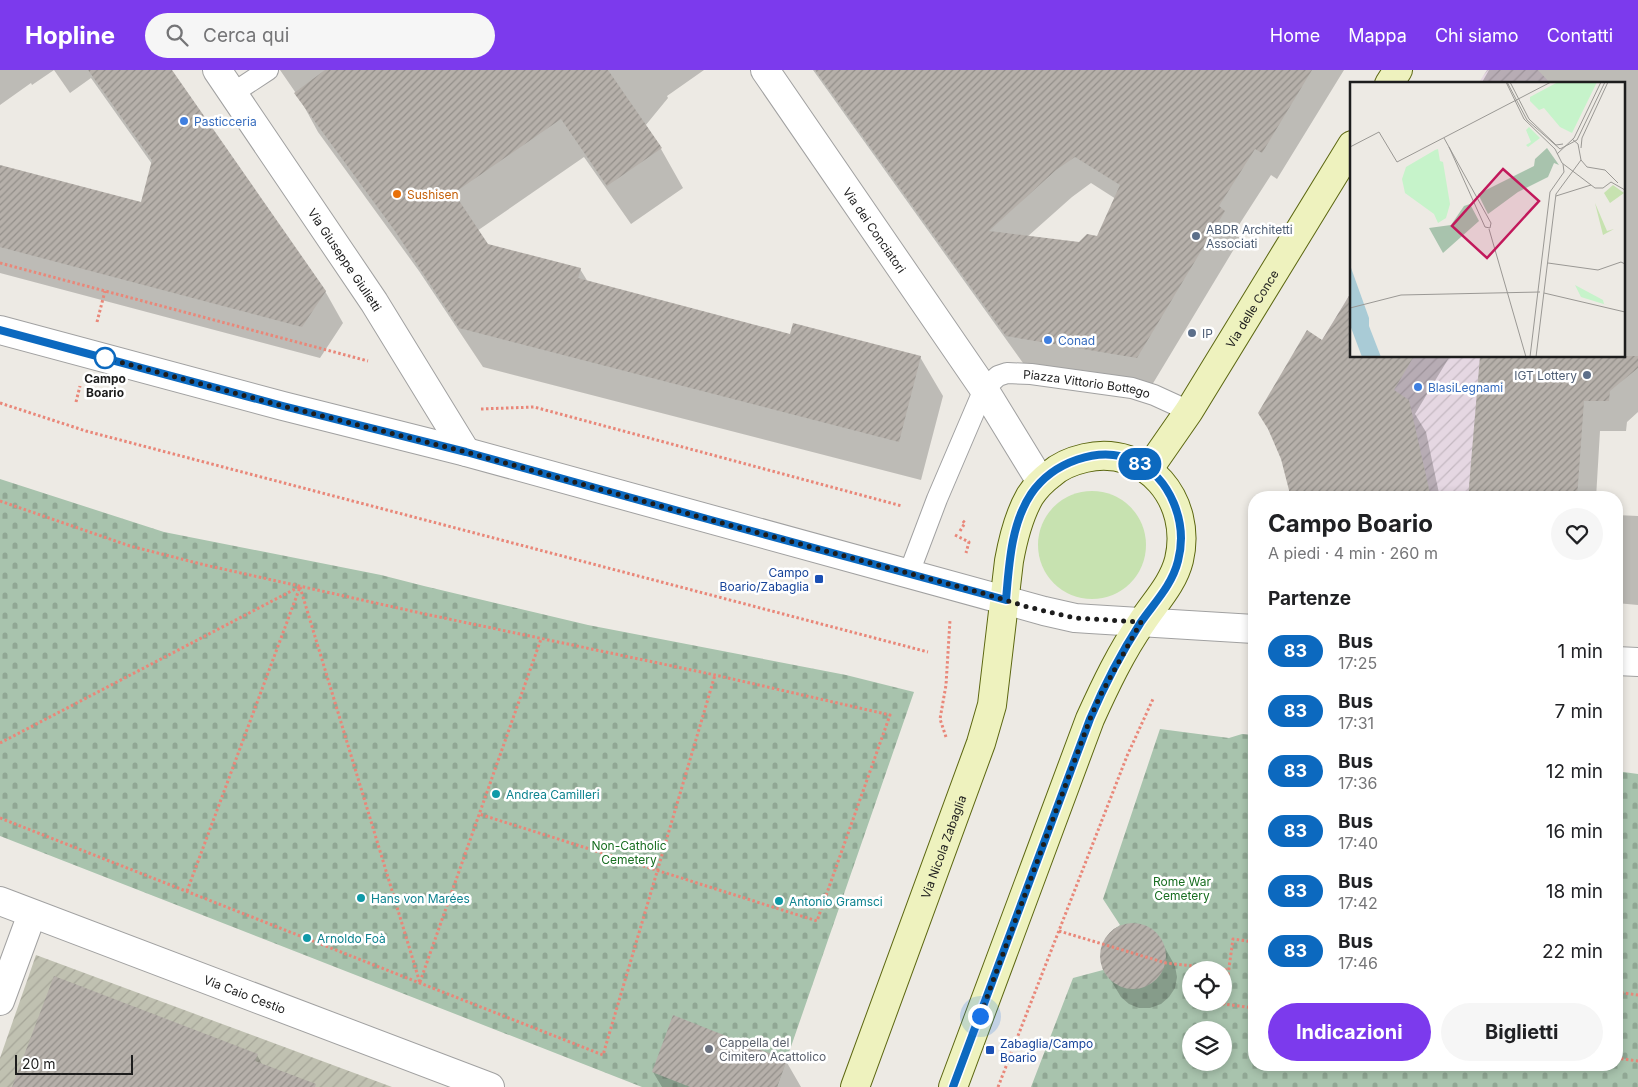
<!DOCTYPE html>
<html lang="it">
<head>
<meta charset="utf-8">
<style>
  :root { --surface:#fff; --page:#f6f6f6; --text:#202124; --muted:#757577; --accent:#7c3aed }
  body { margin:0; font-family:Inter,sans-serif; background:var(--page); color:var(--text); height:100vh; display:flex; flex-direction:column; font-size:19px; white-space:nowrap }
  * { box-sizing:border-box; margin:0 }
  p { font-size:16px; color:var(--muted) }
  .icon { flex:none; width:28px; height:28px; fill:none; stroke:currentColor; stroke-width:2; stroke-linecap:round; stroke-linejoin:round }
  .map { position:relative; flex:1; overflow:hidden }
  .side { position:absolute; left:1248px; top:421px; width:375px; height:580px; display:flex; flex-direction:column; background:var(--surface); border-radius:20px; box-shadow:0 2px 8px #0003 }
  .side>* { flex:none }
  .badge { padding:0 10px; border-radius:16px; font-size:18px; line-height:32px }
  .fabs { position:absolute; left:1182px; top:891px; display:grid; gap:10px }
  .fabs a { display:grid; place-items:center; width:50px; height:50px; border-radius:50%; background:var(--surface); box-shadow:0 2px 8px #0003; font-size:25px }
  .scale { position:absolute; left:15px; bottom:12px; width:118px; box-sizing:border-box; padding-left:5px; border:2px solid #1d1d1d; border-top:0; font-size:14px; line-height:18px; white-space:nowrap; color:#1d1d1d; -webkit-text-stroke:4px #fff; paint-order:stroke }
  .you { position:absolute; width:25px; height:25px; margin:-12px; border:4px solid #fff; border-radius:50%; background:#1a73e8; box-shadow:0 0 0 8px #1a73e833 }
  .map>.badge { position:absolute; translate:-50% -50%; box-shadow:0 0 0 2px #fff }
  h2 { padding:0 20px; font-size:19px; line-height:45px }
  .round { display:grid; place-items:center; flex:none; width:52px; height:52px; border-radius:26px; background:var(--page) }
  .summary { display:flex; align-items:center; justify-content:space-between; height:85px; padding:0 20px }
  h1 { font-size:24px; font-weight:700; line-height:38px }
  .cta { display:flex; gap:10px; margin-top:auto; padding:10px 20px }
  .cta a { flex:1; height:58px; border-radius:30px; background:var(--accent); color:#fff; font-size:20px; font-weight:700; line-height:58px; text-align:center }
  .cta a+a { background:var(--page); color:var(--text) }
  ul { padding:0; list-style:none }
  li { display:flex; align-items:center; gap:15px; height:60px; padding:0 20px }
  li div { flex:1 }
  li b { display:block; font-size:19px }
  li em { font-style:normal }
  li .badge { min-width:55px; font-weight:700; text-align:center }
  header { display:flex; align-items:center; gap:30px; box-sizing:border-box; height:70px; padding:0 25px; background:var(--accent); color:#fff }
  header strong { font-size:24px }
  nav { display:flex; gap:28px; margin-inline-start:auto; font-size:18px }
  .search { width:350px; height:45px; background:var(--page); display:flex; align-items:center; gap:12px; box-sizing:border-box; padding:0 18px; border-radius:28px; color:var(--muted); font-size:19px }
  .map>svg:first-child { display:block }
  .industrial { fill:url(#industrial-furrows) }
  .construction { fill:url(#construction-furrows) }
  .grass { fill:#c7e2b0 }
  .cemetery { fill:url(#cemetery-stones); fill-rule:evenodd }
  .shadow { fill:#0003; fill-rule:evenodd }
  .building { fill:url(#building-hatch); fill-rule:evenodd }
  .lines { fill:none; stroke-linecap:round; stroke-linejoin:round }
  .lane-casing { stroke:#a1a1a1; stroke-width:22 }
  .street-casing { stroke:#a1a1a1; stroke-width:30 }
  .secondary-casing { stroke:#5c6711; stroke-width:30 }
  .path { stroke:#e98779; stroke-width:3; stroke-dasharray:2.5 2.5; stroke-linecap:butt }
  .lane { stroke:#fff; stroke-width:20 }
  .street { stroke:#fff; stroke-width:28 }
  .secondary { stroke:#eef2be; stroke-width:28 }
  .line-casing { stroke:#fff; stroke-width:11 }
  .line { stroke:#0c69bf; stroke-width:8 }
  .walk { stroke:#1d1d1d; stroke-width:5; stroke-dasharray:0 9 }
  .shop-dot { fill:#3f7fe0; stroke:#fff; stroke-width:2 }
  .food-dot { fill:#e8710a; stroke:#fff; stroke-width:2 }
  .service-dot { fill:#5c6f8a; stroke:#fff; stroke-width:2 }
  .stop-dot { fill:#fff; stroke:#0c69bf; stroke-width:2.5 }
  .transit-dot { fill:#1a4fb4; stroke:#fff; stroke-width:2 }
  .culture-dot { fill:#0f9aa8; stroke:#fff; stroke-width:2 }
  .worship-dot { fill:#6b7280; stroke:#fff; stroke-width:2 }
  .labels { text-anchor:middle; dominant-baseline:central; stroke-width:5; stroke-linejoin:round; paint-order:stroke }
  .shop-label { font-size:12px; fill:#366cbe; stroke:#fff; text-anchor:start }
  .food-label { font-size:12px; fill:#c56008; stroke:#fff; text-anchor:start }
  .street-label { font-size:12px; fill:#1d1d1d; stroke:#fff }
  .service-label { font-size:12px; fill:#4e5e75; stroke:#fff; text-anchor:start }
  .stop-label { font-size:12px; font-weight:bold; fill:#1d1d1d; stroke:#fff }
  .transit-label { font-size:12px; fill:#164399; stroke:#fff; text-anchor:end }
  .culture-label { font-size:12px; fill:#0d838f; stroke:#fff; text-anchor:start }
  .park-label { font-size:12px; fill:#186e21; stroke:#fff }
  .worship-label { font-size:12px; fill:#5b616d; stroke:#fff; text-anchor:start }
  .inset-road { fill:none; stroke:#9a9894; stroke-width:1 }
  .view { fill:#c2185b; fill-opacity:0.15; stroke:#c2185b; stroke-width:2.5 }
  .inset-edge { fill:none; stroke:#1d1d1d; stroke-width:2.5 }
</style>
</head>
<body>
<header>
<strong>Hopline</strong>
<div class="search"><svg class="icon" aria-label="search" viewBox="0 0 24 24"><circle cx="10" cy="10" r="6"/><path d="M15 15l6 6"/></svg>Cerca qui</div>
<nav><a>Home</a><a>Mappa</a><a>Chi siamo</a><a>Contatti</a></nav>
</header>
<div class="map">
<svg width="1638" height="1017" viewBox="0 0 1638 1017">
  <defs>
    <pattern id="industrial-furrows" width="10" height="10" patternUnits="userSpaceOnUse" patternTransform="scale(1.25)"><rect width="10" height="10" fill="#e5d7e2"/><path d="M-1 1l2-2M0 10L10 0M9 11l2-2" fill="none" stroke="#c4b8c1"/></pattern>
    <pattern id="construction-furrows" width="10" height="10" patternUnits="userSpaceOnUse" patternTransform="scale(1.25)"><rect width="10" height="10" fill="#c0c1b1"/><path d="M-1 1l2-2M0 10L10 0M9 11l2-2" fill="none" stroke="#a5a598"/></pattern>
    <pattern id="cemetery-stones" width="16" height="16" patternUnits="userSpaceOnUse" patternTransform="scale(1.25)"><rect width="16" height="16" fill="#a8c3ad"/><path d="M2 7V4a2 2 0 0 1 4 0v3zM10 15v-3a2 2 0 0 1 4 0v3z" fill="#90a794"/></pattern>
    <pattern id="building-hatch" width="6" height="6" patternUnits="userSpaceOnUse" patternTransform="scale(1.25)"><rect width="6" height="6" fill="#b6b0aa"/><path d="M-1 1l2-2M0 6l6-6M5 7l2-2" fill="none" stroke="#938f8a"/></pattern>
  </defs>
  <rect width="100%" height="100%" fill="#edeae4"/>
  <!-- industrial -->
  <path class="industrial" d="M1487,0H1538L1551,14H1478Z
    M1352,221V286H1546L1531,427H1307L1275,347Z"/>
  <!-- construction -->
  <path class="construction" d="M36,885L392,1017H0V988Z"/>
  <!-- grass -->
  <path class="grass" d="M1038 475a54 54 0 1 1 108 0a54 54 0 1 1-108 0Z"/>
  <!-- cemetery -->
  <path class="cemetery" d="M0,409L164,462L381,505L424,516L588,555L846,605L914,622L777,1017H642L0,766Z
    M1160,659L1229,668L1242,664L1254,665V995H1616V701L1638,704V1017H1031L1073,908L1103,900C1098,879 1102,867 1120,855L1103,829ZM1191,900H1224V932H1191ZM1191,960H1224V992H1191Z"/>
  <!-- shadow -->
  <path class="shadow" d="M0,0H54L32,15L31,13L0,35Z
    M54,0H170L325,221L343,253L320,288L0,203V108L142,133L152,94L91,8L70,23Z
    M280,0H704L667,26L668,28L645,56L661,79L683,118L631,154L584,87L477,161L487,175L580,199L588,212L791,265L920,287L943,326L921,410L483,297L419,201L318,62L300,29Z
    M813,0H1344L1277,109L1271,105L1235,161L1240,169L1152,315L1023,293ZM1091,113L1116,129L1098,167L1079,174L1027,167L1072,127Z
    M1489,0H1638V342L1627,352L1626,361H1600L1596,428H1470L1624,286V14H1481Z
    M1322,271L1352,286H1450L1415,344L1426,362L1440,428H1290V418Z
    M1616,445L1638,446V535L1616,533Z
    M1131,854L1141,855L1150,859L1159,867L1175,896L1177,907L1175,918L1169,927L1161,934L1150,938H1139L1129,934L1121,927L1104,899L1101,889L1104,875L1112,862L1121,857Z
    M257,985L263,996L294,1017H13Z
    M786,991L801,1017H662L653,1002Z"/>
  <!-- building -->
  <path class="building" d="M88,0H172L326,221L302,257L0,177V95L141,132L152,90Z
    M325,0H608L662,78L607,116L561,49L454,123L488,174L581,198L578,208L790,264L793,253L921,286L899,372L459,258L395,161L294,23Z
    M815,0H1312L1262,83L1255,79L1219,136L1225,141L1137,288L1006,266ZM1075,87L1120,115L1097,166L1087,164L1079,172L989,161L1056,100Z
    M1352,221V286H1414L1394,320L1409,330L1431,428H1291L1281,389L1268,359L1258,343L1307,260L1322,270Z
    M1480,286H1638V298L1610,321L1609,331H1584L1577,428H1468Z
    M1100 886a33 33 0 1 1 66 0a33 33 0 1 1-66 0Z
    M54,906L258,984L255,991L316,1014L315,1017H12Z
    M673,945L787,990L777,1017H690L652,1002Z"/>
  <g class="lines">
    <defs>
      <g id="lane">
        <path d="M233,23L268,0"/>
        <path id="s1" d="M909,503L937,429L984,319L998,306L1007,303L1031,304L1132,318L1154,325L1189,341"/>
      </g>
      <g id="street">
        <path id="s2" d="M217,0L374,232L466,382"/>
        <path id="s3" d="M765,0L984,319L1041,412"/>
        <path d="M0,260L283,336L466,382L1044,541L1075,548L1090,549L1254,559"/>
        <path d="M1616,591L1638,592"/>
        <path id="s4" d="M0,831L490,1017"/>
        <path d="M0,931L32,844"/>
      </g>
      <g id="secondary">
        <path d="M1389,14L1398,0"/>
        <path id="s5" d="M1148,400L1189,341L1352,75"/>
        <path id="s6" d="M855,1017L981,673L992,635L1009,491C1013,469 1019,445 1030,426C1036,417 1043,410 1051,404C1061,395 1072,391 1085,388C1147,374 1193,431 1179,490C1173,514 1155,532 1142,552C1121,582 1105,616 1090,649L953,1017"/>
      </g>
    </defs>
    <!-- lane casing -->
    <use href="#lane" class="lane-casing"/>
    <!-- street casing -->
    <use href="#street" class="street-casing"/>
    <!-- secondary casing -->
    <use href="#secondary" class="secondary-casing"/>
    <!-- path -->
    <path class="path" d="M0,193L368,291
      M97,252L105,221
      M76,332L80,316
      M0,333L86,361L928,582
      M481,339L534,337L902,436
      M0,431L130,476L205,495L425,544L715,605L890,645L817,851L479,744
      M960,461L965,453L962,450
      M955,465L969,472L966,483
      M300,517L420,913
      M946,667L940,649L946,615L950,550
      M0,673L299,517
      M0,748L603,985L715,605
      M187,821L300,517
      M1059,861L1166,893L1229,900
      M1254,872L1233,869L1224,934L1254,938
      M420,912L541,569
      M1616,922L1638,925
      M1616,988L1638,991
      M998,1017L1127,686L1153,629"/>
    <!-- lane -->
    <use href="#lane" class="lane"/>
    <!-- street -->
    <use href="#street" class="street"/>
    <!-- secondary -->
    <use href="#secondary" class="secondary"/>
  </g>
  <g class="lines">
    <defs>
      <path id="line" d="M0,260L283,336L466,382L711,450L1006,530C1009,495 1011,454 1031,424C1052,393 1099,374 1135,391C1171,408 1188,453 1178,491C1172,515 1155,532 1141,552C1121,583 1104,616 1090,649L953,1017"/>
    </defs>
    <!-- line casing -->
    <use href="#line" class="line-casing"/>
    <!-- line -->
    <use href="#line" class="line"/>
    <!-- walk -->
    <path class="walk" d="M105,288L283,336L466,382L711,450L982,523L1028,537L1075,548L1141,552L1100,626L1090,649L980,946"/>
  </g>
  <!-- markers -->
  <g class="shop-dot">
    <circle cx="184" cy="51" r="5"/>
    <circle cx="1048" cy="270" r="5"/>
    <circle cx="1418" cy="317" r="5"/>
  </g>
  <circle class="food-dot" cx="397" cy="124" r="5"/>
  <g class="service-dot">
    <circle cx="1196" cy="166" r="5"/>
    <circle cx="1192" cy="263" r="5"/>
    <circle cx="1587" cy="305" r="5"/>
  </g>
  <circle class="stop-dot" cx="105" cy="288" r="10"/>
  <g class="transit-dot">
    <rect x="814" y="504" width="10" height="10" rx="2.5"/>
    <rect x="985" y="975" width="10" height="10" rx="2.5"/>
  </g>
  <g class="culture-dot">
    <circle cx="496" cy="724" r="5"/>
    <circle cx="361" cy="828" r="5"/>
    <circle cx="779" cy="831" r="5"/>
    <circle cx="307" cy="868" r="5"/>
  </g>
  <circle class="worship-dot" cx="709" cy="979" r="5"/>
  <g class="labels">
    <!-- shop labels -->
    <g class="shop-label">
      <text x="194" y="51">Pasticceria</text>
      <text x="1058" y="270">Conad</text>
      <text x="1428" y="317">BlasiLegnami</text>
    </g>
    <!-- food labels -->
    <g class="food-label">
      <text x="407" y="124">Sushisen</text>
    </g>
    <!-- street labels -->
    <g class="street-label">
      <text stroke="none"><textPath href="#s3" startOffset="194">Via dei Conciatori</textPath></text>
      <text stroke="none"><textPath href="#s2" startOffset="229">Via Giuseppe Giulietti</textPath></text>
      <text stroke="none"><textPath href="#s5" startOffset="192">Via delle Conce</textPath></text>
      <text stroke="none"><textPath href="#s1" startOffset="308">Piazza Vittorio Bottego</textPath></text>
      <text stroke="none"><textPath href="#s6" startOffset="256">Via Nicola Zabaglia</textPath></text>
      <text stroke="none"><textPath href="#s4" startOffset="262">Via Caio Cestio</textPath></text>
    </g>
    <!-- service labels -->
    <g class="service-label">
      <text x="1206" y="159">ABDR Architetti<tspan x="1206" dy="14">Associati</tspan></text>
      <text x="1202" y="263">IP</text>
      <text x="1577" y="305" text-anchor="end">IGT Lottery</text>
    </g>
    <!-- stop labels -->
    <g class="stop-label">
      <text x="105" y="308">Campo<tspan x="105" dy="14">Boario</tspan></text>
    </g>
    <!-- transit labels -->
    <g class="transit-label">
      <text x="809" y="502">Campo<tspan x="809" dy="14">Boario/Zabaglia</tspan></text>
      <text x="1000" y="973" text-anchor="start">Zabaglia/Campo<tspan x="1000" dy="14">Boario</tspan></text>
    </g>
    <!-- culture labels -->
    <g class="culture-label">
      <text x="506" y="724">Andrea Camilleri</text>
      <text x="371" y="828">Hans von Marées</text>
      <text x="789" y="831">Antonio Gramsci</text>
      <text x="317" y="868">Arnoldo Foà</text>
    </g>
    <!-- park labels -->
    <g class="park-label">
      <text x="629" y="775">Non-Catholic<tspan x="629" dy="14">Cemetery</tspan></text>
      <text x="1182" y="811">Rome War<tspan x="1182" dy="14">Cemetery</tspan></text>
    </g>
    <!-- worship labels -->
    <g class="worship-label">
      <text x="719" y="972">Cappella del<tspan x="719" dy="14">Cimitero Acattolico</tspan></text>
    </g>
  </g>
  <!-- overview -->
  <g transform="translate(1350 12)">
    <rect width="275" height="275" fill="#edeae4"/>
    <path d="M263,103L274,111L260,121L254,111ZM245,121L257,149L264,147L253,153Z" fill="#c7e2b0"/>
    <path d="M197,66L209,83L204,81L198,95L168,110L138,132L128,112L184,84L185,77ZM120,122L129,139L93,171L79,146L101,143L114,124Z" fill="#a8c3ad"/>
    <path d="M208,0H247L222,51L210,45L194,26L189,28L180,19V15ZM179,45L190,56L178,65L176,63L181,60L176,48ZM85,68L88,67L90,79L93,80L100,122L96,136L88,141L84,132L55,111L52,97L56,85ZM225,203L253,218L254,222L260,224L231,215Z" fill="#c6f3ca"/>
    <path d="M0,183L19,236V244L31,275H12L0,243Z" fill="#a9cbd6"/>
    <path class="inset-road" d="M156,0L174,37L205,67L212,81L245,106H253L261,100L275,108M157,0L177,38L210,67L227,58L255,0M160,0L179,37L206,63L213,62M94,56L141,141L140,146L135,145L99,65M0,65L29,50L47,80L201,0M231,66L232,56L258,0M207,72L224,56L251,0M231,78L237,85L255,88L268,101M206,114L241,103M139,147L176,275M198,181L248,188L271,180L275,182M194,211L275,230M0,226L51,213L190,210M180,275L200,110L214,90L213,82M186,275L206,112L231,78L228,62L222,57"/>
    <path class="view" d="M153,87L189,119L137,176L102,144Z"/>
    <rect width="275" height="275" class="inset-edge"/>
  </g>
</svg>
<div class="fabs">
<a><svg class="icon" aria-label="locate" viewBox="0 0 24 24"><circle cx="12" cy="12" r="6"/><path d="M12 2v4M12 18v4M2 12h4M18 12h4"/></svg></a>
<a><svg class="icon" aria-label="layers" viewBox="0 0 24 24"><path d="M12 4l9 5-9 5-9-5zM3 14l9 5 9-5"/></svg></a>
</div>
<div class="scale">20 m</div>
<div class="you" style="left:980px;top:946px"></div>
<b class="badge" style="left:1140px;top:394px;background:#0c69bf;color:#fff">83</b>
<section class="side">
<div class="summary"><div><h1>Campo Boario</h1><p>A piedi · 4 min · 260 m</p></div><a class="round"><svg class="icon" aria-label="heart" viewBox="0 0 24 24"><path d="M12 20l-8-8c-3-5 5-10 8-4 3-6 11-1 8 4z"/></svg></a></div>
<h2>Partenze</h2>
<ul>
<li><span class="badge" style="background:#0c69bf;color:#fff">83</span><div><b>Bus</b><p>17:25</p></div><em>1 min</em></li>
<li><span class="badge" style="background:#0c69bf;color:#fff">83</span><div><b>Bus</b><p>17:31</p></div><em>7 min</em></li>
<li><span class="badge" style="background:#0c69bf;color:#fff">83</span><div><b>Bus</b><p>17:36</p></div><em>12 min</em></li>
<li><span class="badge" style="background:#0c69bf;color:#fff">83</span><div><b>Bus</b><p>17:40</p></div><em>16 min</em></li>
<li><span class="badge" style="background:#0c69bf;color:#fff">83</span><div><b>Bus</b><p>17:42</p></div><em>18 min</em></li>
<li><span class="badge" style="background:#0c69bf;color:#fff">83</span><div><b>Bus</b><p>17:46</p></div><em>22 min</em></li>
</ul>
<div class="cta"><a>Indicazioni</a><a>Biglietti</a></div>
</section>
</div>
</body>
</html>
